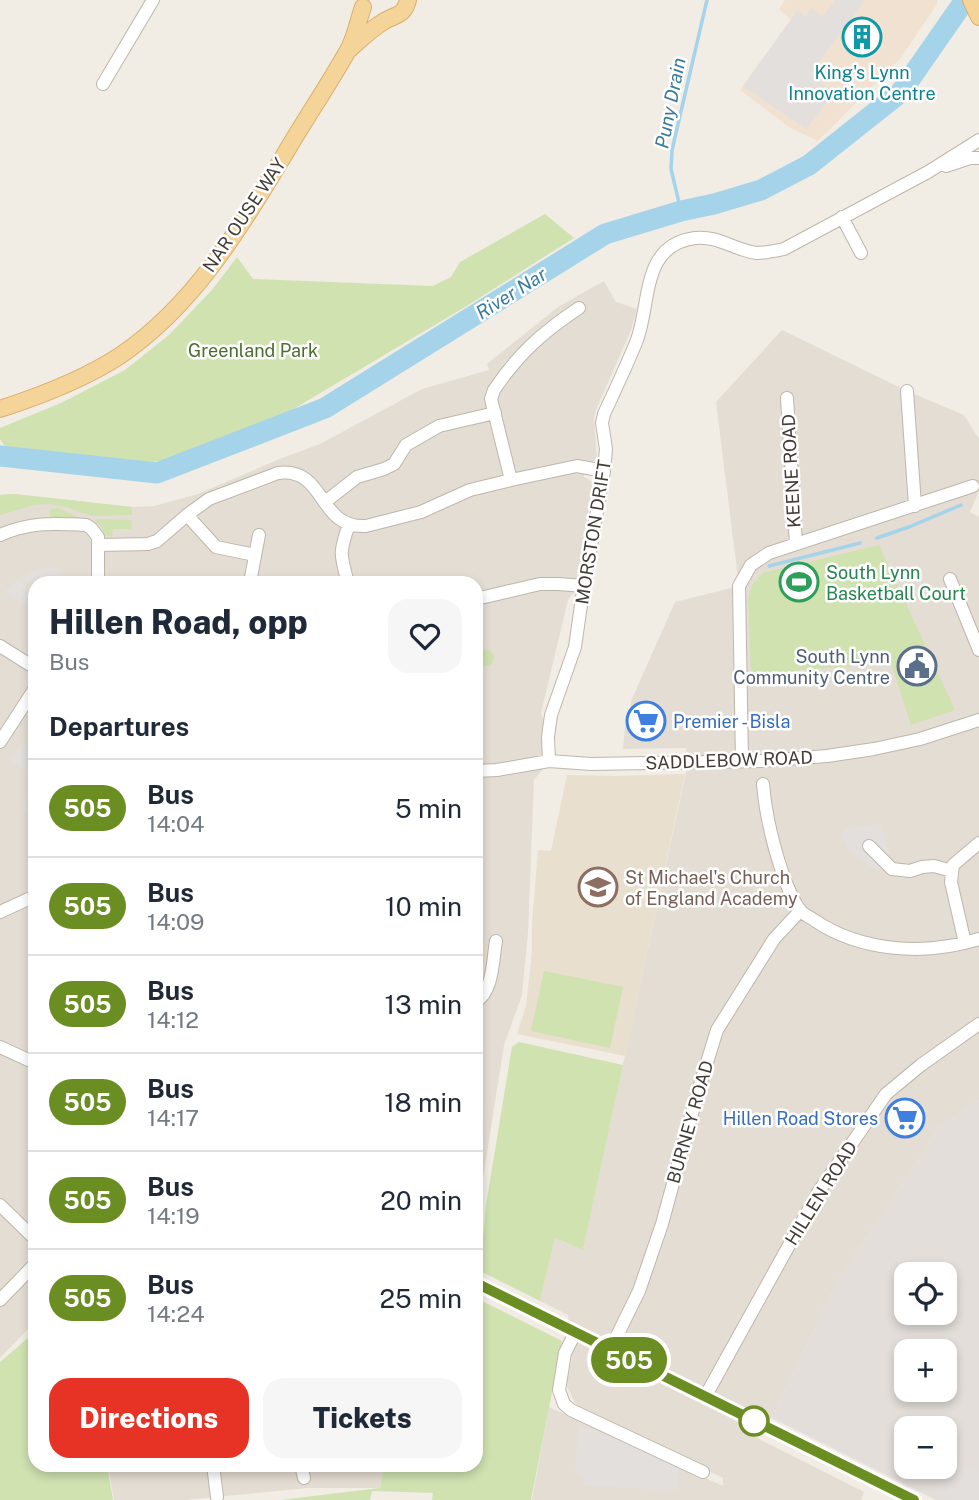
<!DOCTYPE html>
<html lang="en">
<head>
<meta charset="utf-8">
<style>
  :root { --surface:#fff; --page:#f6f6f7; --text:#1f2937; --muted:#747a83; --line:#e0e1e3; --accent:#e73325 }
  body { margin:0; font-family:"Public Sans",sans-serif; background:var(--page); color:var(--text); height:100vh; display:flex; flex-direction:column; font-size:26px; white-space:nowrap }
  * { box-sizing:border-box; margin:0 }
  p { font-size:23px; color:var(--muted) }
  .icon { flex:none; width:38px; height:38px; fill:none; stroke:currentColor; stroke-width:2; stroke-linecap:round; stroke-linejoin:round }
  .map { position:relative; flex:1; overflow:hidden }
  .details { position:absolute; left:28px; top:576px; width:455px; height:896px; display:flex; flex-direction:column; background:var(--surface); border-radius:21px; box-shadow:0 4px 10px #0003 }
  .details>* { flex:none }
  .badge { padding:0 14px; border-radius:23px; font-size:24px; line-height:46px }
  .controls { position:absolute; left:894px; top:1262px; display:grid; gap:14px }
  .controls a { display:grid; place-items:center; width:63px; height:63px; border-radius:14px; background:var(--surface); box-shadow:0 4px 10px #0003; font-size:35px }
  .map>.badge { position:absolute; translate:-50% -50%; box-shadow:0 0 0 4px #fff }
  h2 { padding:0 21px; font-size:26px; line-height:63px }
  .round { display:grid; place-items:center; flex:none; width:74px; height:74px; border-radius:21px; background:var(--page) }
  .head { display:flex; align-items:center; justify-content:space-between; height:119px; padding:0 21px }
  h1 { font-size:33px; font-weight:800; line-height:52px }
  .action { display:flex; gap:14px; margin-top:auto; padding:14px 21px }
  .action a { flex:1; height:80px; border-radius:21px; background:var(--accent); color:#fff; font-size:28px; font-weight:800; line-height:80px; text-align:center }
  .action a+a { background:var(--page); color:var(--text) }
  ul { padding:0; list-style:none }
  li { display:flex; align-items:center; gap:21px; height:98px; padding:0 21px; border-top:2px solid var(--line) }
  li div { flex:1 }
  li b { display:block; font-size:26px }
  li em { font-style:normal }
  li .badge { min-width:77px; font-weight:700; text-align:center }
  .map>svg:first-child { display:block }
  .residential { fill:#e4ddd3 }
  .commercial { fill:#f1e1d1 }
  .industrial { fill:#e3ded9; fill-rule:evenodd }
  .education { fill:#e9dfcf }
  .green { fill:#cfe2b0 }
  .parking { fill:#e2dfdc }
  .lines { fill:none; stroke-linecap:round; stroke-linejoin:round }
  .stream { stroke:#a5d3e9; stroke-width:3.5 }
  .river { stroke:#a5d3e9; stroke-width:21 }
  .minor-casing { stroke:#beb6ab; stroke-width:14 }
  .major-casing { stroke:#d9af6a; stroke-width:18 }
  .minor { stroke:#fff; stroke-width:12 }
  .major { stroke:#f5d499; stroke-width:16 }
  .line-casing { stroke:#fff; stroke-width:16 }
  .line { stroke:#6b8e23; stroke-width:10 }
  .stop-dot { fill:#fff; stroke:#6b8e23; stroke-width:3.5 }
  .labels { text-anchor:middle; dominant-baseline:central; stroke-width:5; stroke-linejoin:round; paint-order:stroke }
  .culture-label { font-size:18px; fill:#0d838f; stroke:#fff }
  .street-label { font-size:18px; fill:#423c35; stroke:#fff }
  .park-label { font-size:18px; fill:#4b6e2e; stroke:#fff }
  .leisure-label { font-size:18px; fill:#27864d; stroke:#fff; text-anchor:start }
  .service-label { font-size:18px; fill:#4e5e75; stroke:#fff; text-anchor:end }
  .shop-label { font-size:18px; fill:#366cbe; stroke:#fff; text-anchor:start }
  .education-label { font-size:18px; fill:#785e54; stroke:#fff; text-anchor:start }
  .water-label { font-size:19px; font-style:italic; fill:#367a9d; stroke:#fff }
</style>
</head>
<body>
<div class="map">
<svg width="979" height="1500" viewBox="0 0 979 1500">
  <rect width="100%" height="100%" fill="#f1ece4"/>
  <!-- residential -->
  <path class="residential" d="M604,281L616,302L637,309L631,330L595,412L594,420L597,458L593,462H583L584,477L591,481L593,485L575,589L568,600L541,713L548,737L549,761L534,780L528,932L522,995L504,1045L479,1204L476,1234V583H35V1325L34,1323L0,1358V495L14,494L132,507L154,506L198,494L282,458L320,444L422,389L489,370L487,364L558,307Z
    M782,330L907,391L964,415L979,439V491L970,512L979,517V1100L939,1128L836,1284L772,1418L747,1433L864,1492L861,1500H532L549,1407L723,1486V1478L576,1405L566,1384L572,1359L568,1315L540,1301L555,1238L583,1250L688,763L686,748L623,749L625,728L632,699L675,602L739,586L716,402Z
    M108,1465H384L380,1488H307L186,1500H114Z"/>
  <!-- commercial -->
  <path class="commercial" d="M785,0H937V4L900,59L818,141L789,127L740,90L791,20L779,9Z"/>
  <!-- industrial -->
  <path class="industrial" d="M979,1100V1500H936L772,1418L836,1284L939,1128ZM906,1274H945V1312H906ZM906,1351H945V1390H906ZM906,1428H945V1466H906Z"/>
  <!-- education -->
  <path class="education" d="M685,774L625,1056L517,1034L526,1006L532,952V923L538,850L551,851L567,775L615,776Z"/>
  <!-- green -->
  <path class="green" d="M545,214L574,238L465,307L285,414L166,460L141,464L8,451L0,439V428L61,403L125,370L169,335L212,290L237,257L253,279L433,286L451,277L460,262Z
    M14,494L132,507V515L92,516L69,508L50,504L34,505L0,515V495Z
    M58,508L82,519L50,518V509Z
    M96,519L132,520L131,529H113L112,537L105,535L101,526L95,521Z
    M879,545L955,710L911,725L891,663L751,674L748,600L752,585L763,573Z
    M478 658a8 8 0 1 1 16 0a8 8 0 1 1-16 0Z
    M544,971L623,987L610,1048L531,1031Z
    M519,1042L623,1065L583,1250L555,1238L540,1301L476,1269V1250L482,1249L486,1205L512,1047Z
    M476,1298L562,1341L531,1500H432L433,1493L372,1491L370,1500H281L380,1488L384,1465H476Z
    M35,1332V1465H93L94,1466L107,1465L113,1500H0V1362Z"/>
  <!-- parking -->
  <path class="parking" d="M835,0H865L810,74L834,93L806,129L743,86L797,11L806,17L811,8L822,17Z
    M57,567L63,569L54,583H35V587L19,577L33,571Z
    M18,579L35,590V613L33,616L30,615L33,610L4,592Z
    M22,742L33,750L28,759L35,764V776L10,760Z
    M35,780V808L30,814L24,813L23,819L21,818L24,801Z
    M880,823L896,876L879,871L859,859L849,851L843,839L841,832L844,829Z
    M578,1426L623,1440L680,1465L676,1490L584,1486L583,1476L575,1474Z
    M951,1458L979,1472V1500H952L936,1491Z"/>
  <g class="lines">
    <!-- stream -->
    <path class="stream" d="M681,211L671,169L672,150L707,0
      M877,538L909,527L961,505
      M769,566L860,543"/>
    <!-- river -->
    <path class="river" d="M0,456L157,473L325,408L605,234L681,211L714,204L761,190L809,165L901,92L965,0"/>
    <defs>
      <path id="minor" d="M103,84L153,0
        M946,166L970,158H979
        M842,217L861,253
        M907,391L915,506
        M787,398L796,544
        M511,480L491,399L494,390C518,354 544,331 579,308
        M325,502L357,477L384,469L394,464L406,445L439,426L495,413
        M187,515L216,547L255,555
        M0,535C30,522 54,523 86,525L91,528L98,537V583
        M98,545L148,544L157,541L187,515L209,499L278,473C327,467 317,529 366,526L421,512L470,490L511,480L577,466L604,471
        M251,577L259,535
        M950,579L979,650
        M348,583C340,554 339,553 349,524
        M476,599L540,584H558L584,586
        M0,646L35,668
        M0,742L35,688
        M549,761L548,737L551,715L575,647L582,598L604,471L606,449L602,423L604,414C615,390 627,365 637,340C651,302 641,245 695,238C718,235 736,251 757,253C766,253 775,251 784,249L928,172L979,140
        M742,761L739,586L751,565L769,553L973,486
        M476,771L497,770L549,761L591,764L761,761L827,756L874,749L920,739L979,720
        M763,784C766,819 774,850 786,883C790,891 794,904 801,911C804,915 810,917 814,920C861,952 926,956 979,939
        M869,846L892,869L910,871L922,867L934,866L952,871
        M0,912L35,896
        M965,943L951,882L953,865L979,843
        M476,1001C493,993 493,958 496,941
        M0,1047L35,1063
        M0,1205L35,1239
        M476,1283L914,1500
        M0,1300L35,1264
        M575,1333L565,1353L559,1390L564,1404L571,1410L703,1472
        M610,1350L639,1291L662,1224L699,1088L717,1030L774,939L800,911
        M705,1397L819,1191L886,1094L921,1065L979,1024
        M213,1465L217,1497
        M301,1465L304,1478"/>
      <path id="major" d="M971,0L979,17
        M350,49C360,40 371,29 383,22C395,14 404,17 408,0
        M0,409C40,396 85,379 121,355C196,304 243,223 289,147C308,115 329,84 347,52C355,39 358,21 363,7"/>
    </defs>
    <!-- minor casing -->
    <use href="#minor" class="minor-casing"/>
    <!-- major casing -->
    <use href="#major" class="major-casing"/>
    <!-- minor -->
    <use href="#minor" class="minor"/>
    <!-- major -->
    <use href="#major" class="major"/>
  </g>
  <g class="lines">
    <defs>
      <path id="line" d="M476,1283L914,1500"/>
    </defs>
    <!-- line casing -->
    <use href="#line" class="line-casing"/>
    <!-- line -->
    <use href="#line" class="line"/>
  </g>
  <!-- icons -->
  <defs>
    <symbol id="building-ring" viewBox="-11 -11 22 22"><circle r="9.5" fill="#fff" stroke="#0f9aa8" stroke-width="1.5"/><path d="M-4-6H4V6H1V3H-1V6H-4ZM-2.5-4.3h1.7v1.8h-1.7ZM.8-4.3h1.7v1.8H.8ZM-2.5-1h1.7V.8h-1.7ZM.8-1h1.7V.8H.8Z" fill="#0f9aa8"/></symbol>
    <symbol id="stadium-ring" viewBox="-11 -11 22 22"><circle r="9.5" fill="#fff" stroke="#2e9e5b" stroke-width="1.5"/><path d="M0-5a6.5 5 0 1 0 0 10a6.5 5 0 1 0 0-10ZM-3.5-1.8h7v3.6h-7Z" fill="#2e9e5b"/></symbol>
    <symbol id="civic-ring" viewBox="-11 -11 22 22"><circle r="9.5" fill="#fff" stroke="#5c6f8a" stroke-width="1.5"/><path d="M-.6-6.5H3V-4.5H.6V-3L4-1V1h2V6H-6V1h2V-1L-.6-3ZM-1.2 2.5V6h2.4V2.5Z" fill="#5c6f8a"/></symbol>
    <symbol id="supermarket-ring" viewBox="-11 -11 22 22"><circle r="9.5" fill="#fff" stroke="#3f7fe0" stroke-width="1.5"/><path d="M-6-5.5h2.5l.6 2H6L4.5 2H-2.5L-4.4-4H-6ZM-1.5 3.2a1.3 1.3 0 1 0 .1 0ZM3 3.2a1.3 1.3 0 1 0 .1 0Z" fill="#3f7fe0"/></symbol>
    <symbol id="school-ring" viewBox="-11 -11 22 22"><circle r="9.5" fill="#fff" stroke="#8d6e63" stroke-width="1.5"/><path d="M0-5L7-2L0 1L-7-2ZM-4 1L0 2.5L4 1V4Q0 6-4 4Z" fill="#8d6e63"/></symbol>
  </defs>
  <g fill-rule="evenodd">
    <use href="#building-ring" x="840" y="15" width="44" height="44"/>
    <use href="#stadium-ring" x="777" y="560" width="44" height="44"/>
    <use href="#civic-ring" x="895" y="644" width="44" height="44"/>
    <use href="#supermarket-ring" x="624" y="699" width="44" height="44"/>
    <use href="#school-ring" x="576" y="865" width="44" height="44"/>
    <use href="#supermarket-ring" x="883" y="1096" width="44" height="44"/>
  </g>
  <!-- markers -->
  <circle class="stop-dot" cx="754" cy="1421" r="14"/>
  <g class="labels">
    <!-- culture labels -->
    <g class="culture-label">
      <text x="862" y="72">King's Lynn<tspan x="862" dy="21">Innovation Centre</tspan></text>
    </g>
    <!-- street labels -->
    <g class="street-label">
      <text transform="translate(244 215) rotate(-56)">NAR OUSE WAY</text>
      <text transform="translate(791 471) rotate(-93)">KEENE ROAD</text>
      <text transform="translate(593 532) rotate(-81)">MORSTON DRIFT</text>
      <text transform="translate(729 760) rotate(-2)">SADDLEBOW ROAD</text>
      <text transform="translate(690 1122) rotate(-74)">BURNEY ROAD</text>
      <text transform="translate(821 1193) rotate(-58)">HILLEN ROAD</text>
    </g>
    <!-- park labels -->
    <g class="park-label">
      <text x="253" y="350">Greenland Park</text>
    </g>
    <!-- leisure labels -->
    <g class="leisure-label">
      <text x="826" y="572">South Lynn<tspan x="826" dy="21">Basketball Court</tspan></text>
    </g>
    <!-- service labels -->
    <g class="service-label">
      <text x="890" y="656">South Lynn<tspan x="890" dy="21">Community Centre</tspan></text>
    </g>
    <!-- shop labels -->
    <g class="shop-label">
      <text x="673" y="721">Premier - Bisla</text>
      <text x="878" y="1118" text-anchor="end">Hillen Road Stores</text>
    </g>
    <!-- education labels -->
    <g class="education-label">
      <text x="625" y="877">St Michael's Church<tspan x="625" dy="21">of England Academy</tspan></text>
    </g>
    <!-- water labels -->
    <g class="water-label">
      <text transform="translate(670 103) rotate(-79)">Puny Drain</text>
      <text transform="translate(511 293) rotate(-32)">River Nar</text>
    </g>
  </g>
</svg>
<div class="controls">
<a><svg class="icon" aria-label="locate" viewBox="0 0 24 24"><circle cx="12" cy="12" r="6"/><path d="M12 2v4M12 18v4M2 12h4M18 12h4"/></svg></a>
<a>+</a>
<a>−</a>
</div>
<b class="badge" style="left:629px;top:1360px;background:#6b8e23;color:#fff">505</b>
<section class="details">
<div class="head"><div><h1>Hillen Road, opp</h1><p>Bus</p></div><a class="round"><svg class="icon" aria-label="heart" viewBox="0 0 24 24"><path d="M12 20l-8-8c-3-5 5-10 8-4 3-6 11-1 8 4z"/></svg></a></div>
<h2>Departures</h2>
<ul>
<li><span class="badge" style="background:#6b8e23;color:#fff">505</span><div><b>Bus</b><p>14:04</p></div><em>5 min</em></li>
<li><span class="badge" style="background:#6b8e23;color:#fff">505</span><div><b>Bus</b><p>14:09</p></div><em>10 min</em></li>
<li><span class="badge" style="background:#6b8e23;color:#fff">505</span><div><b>Bus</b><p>14:12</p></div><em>13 min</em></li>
<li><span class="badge" style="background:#6b8e23;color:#fff">505</span><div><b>Bus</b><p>14:17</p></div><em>18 min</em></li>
<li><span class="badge" style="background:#6b8e23;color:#fff">505</span><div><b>Bus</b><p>14:19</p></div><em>20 min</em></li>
<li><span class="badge" style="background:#6b8e23;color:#fff">505</span><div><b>Bus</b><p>14:24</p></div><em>25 min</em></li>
</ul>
<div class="action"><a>Directions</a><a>Tickets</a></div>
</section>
</div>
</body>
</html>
